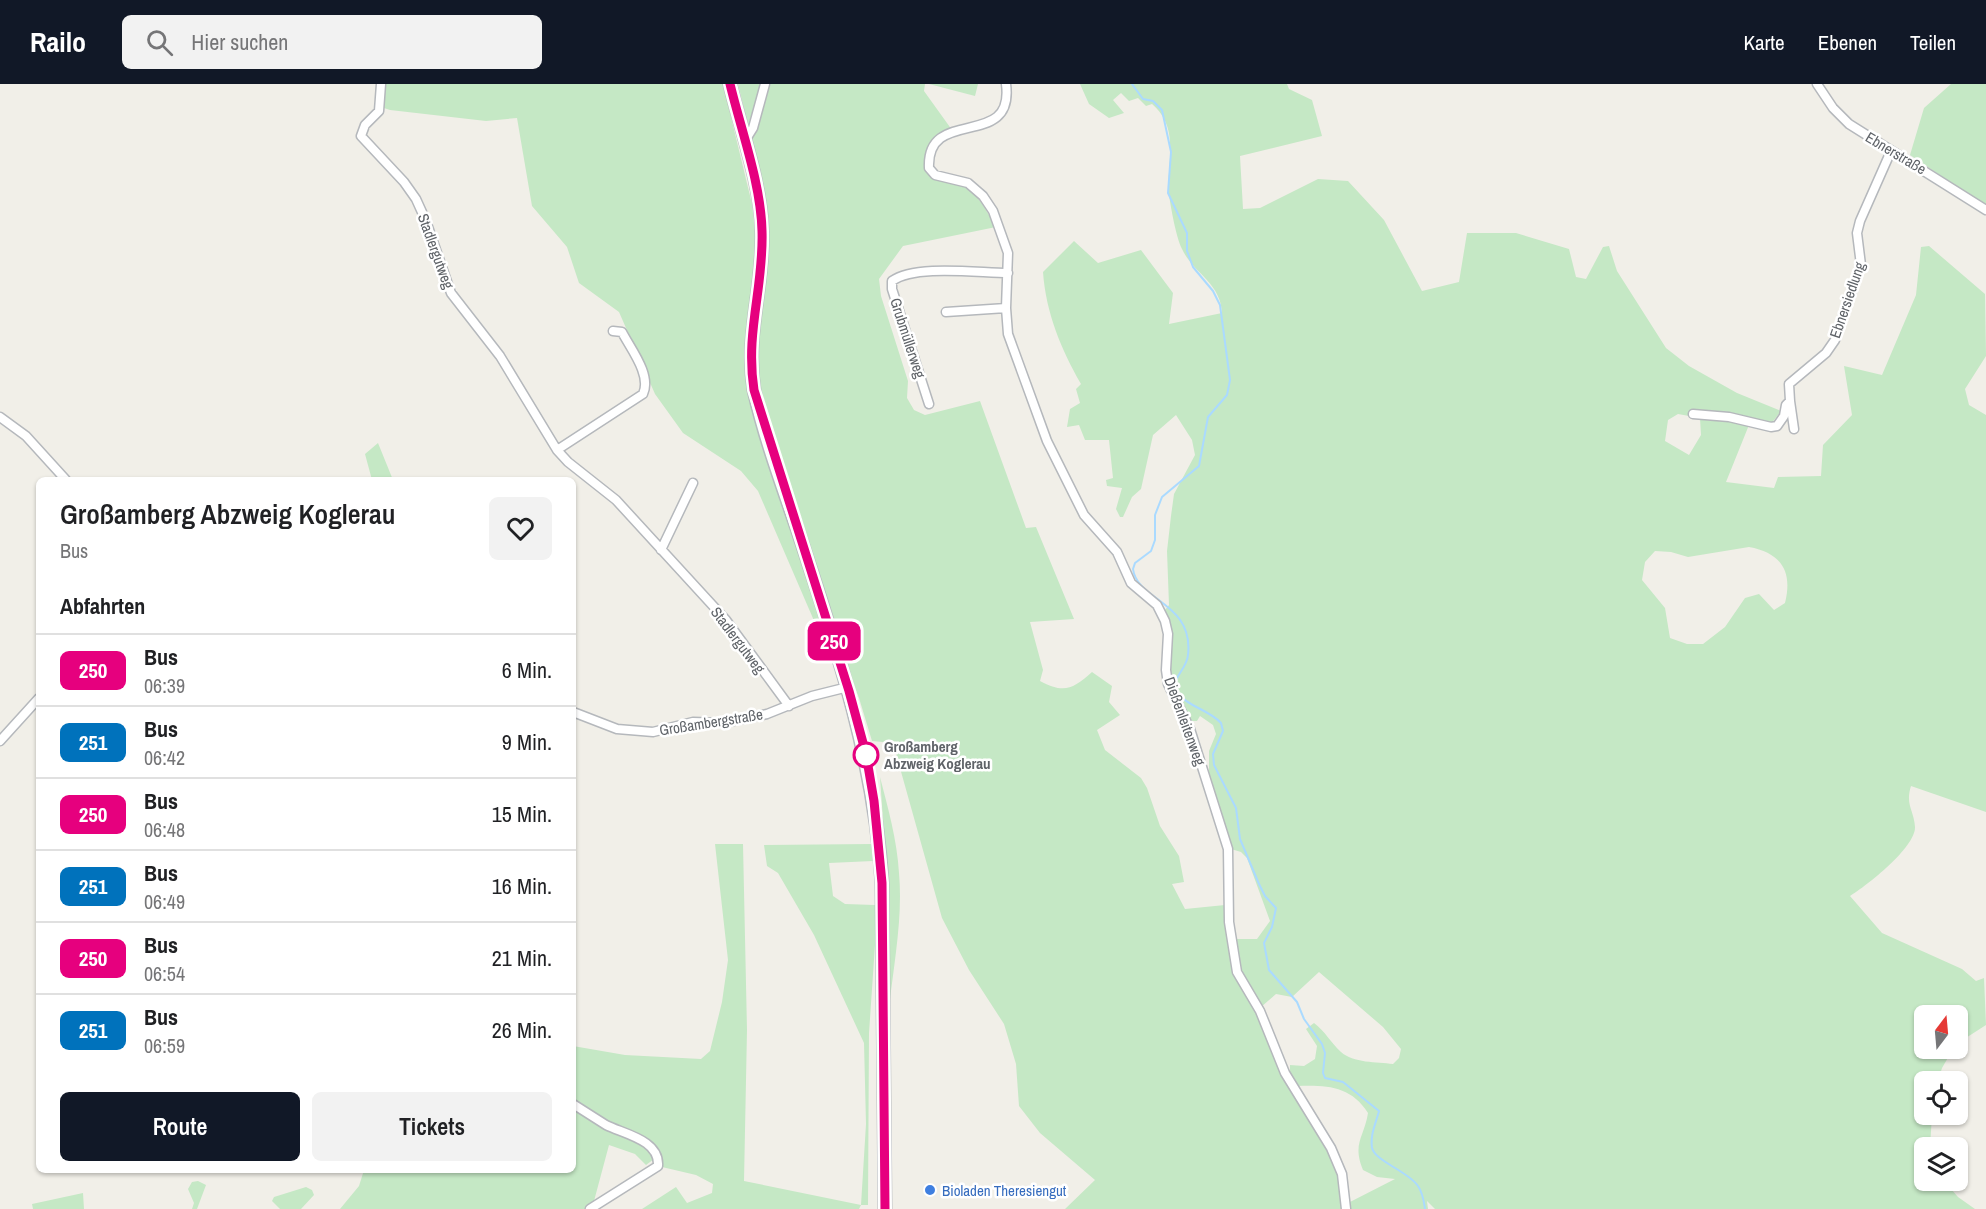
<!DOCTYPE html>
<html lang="de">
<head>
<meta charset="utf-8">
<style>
  :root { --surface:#fff; --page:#f2f2f2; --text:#202124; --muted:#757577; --line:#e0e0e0; --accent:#111827 }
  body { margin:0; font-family:"Archivo Narrow",sans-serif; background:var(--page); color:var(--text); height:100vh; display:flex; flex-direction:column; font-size:22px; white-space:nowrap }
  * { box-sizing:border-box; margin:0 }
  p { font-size:20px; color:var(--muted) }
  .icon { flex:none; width:33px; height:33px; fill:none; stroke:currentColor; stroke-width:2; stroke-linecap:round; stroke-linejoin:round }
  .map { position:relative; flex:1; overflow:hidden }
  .drawer { position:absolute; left:36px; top:393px; width:540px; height:696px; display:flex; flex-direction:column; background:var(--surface); border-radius:9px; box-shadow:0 2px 4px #0004 }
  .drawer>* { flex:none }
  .badge { padding:0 12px; border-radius:9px; font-size:21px; line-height:39px }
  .needle { width:39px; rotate:16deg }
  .tools { position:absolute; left:1914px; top:921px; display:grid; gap:12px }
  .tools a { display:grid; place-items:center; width:54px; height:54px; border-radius:9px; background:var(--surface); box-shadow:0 2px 4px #0004; font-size:30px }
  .map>.badge { position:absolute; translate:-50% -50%; box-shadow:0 0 0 3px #fff }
  h2 { padding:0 24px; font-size:22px; line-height:54px }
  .round { display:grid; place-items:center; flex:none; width:63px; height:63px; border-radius:9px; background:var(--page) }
  .summary { display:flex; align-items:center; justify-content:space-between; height:102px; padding:0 24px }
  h1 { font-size:28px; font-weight:600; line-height:45px }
  .primary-button { display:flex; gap:12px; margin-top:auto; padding:12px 24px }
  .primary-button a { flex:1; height:69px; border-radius:9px; background:var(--accent); color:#fff; font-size:24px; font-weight:600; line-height:69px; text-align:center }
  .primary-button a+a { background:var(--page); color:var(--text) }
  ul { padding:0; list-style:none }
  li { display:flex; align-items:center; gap:18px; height:72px; padding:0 24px; border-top:2px solid var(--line) }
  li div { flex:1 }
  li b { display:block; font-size:22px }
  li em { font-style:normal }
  li .badge { min-width:66px; font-weight:700; text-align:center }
  header { display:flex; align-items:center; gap:36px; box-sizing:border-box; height:84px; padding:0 30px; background:var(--accent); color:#fff }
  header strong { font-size:28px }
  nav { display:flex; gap:33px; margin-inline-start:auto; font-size:21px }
  .search { width:420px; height:54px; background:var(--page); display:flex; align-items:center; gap:15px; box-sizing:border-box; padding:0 21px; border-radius:9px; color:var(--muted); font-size:22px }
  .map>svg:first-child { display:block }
  .green { fill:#c5e8c5; fill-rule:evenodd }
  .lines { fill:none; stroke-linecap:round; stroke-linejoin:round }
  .stream { stroke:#aadaff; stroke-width:2 }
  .minor-casing { stroke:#b5b8bc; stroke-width:11 }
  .secondary-casing { stroke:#b6babf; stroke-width:15 }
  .minor { stroke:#fff; stroke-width:8 }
  .secondary { stroke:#fff; stroke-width:12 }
  .line-casing { stroke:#fff; stroke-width:14 }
  .line { stroke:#e6007e; stroke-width:9 }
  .stop-dot { fill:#fff; stroke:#e6007e; stroke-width:3 }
  .shop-dot { fill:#3f7fe0; stroke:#fff; stroke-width:2 }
  .labels { text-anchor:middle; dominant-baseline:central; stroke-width:5; stroke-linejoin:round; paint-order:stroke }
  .street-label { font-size:15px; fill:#5f6368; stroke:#fff }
  .stop-label { font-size:15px; font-weight:bold; fill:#5f6368; stroke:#fff; text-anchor:start }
  .shop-label { font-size:15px; fill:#366cbe; stroke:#fff; text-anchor:start }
</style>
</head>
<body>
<header>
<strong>Railo</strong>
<div class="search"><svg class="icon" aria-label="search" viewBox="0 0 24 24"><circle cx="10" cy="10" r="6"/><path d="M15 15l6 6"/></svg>Hier suchen</div>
<nav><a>Karte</a><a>Ebenen</a><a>Teilen</a></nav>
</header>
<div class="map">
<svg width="1986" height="1125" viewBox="0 0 1986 1125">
  <rect width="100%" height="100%" fill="#f1efe8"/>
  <!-- green -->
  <path class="green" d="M384,0H723L752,120L755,147L765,150L750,60L769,0H925L924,7L952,46L929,68L933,89C974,105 974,104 996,143L903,162L879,195L881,212L908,297L907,314L914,326L925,331L980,317L1026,444L1036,443L1074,535L1030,538L1043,586L1040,597C1064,610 1073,605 1092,588L1112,602L1109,618L1120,631L1097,646L1105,666L1141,694L1147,704L1160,742L1179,772L1184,798L1172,800L1185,825L1225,821L1226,838L1246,909L1340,1090L1344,1125H1065L1095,1096L1040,1049L1019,1022L1016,980L1004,940L969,886L942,834L893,659L872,657L859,614L803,473L801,479L821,536L820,541L815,539L758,407L741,387L683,349L655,310L619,228L579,199L567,163L532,122L517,34L486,37L390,26L384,24Z
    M738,0H762L748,41Z
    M929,0H978L975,12Z
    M1080,0H1287L1289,5L1312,16L1322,52L1240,72L1243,125L1260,124L1318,95L1348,97L1384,136L1422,207L1459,198L1467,149H1516L1569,165L1576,193L1586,195L1603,163L1609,162L1617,187L1666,264L1689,282L1737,309L1781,327L1771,340L1751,336L1726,398L1774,404L1778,393L1821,392L1823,361L1852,331L1844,282L1882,291L1916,211L1921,163L1929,162L1985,210L1986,272L1965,305L1969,321L1986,331V728L1911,702C1905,721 1914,726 1915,743C1916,763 1867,802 1850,812L1882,849L1962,885L1976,897L1984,894L1986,941L1958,959V932H1924V964L1953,965L1942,984L1938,997L1924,998V1030L1932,1031L1930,1063L1924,1064V1096L1944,1097L1958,1113L1975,1125H1435L1427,1117L1428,1125H1348V1119L1395,1095L1377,1093L1363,1086C1352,1059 1364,1054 1368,1029C1351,1002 1327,1001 1297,1002L1290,990V981L1304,982L1315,975L1317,962L1306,945L1314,939C1325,947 1331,959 1341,968C1353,979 1377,978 1393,980L1399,974L1401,965L1383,943L1319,888L1292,913L1276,910L1261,923L1239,887L1234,855H1257L1270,837L1247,774L1241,768L1231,765L1209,695V667L1216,650L1213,641L1200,632L1197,637H1192C1185,626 1176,614 1172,601C1164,577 1174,550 1165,526L1169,521L1167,467L1171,432L1174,410L1195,371L1192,356L1176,331L1153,351L1141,405L1132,413L1123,433H1120L1116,425L1122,404L1107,402L1106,396L1113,394L1109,356H1085L1079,341L1067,343L1070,325L1080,319L1076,305L1081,300C1061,265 1046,229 1043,188L1074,157L1098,179L1141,166L1173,209L1169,240L1222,229C1221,199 1193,189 1182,165C1176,153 1171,124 1169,111C1166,78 1181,45 1152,20L1146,22L1138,14L1129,17L1121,9L1113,16L1124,29L1109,34L1089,20ZM1678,330L1700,334L1701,351L1689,371L1665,357L1668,336ZM1749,463C1781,469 1793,487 1785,519L1774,526L1759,510L1745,514L1725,543L1703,560H1687L1670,554L1665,524L1642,496L1645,478L1655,467L1671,468L1688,473Z
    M1951,0H1986V122L1910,71L1924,24Z
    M378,359L393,396H372L365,370Z
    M880,693C888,724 897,756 899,789C903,833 894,879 889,924V825Z
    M715,760H743L747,946L744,1097L861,1121L866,1040L864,959L814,851L778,789L767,782L764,761L872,760L873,777L829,779L833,812L845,820L875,821V861L869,949L868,1121H861L859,1125H642L676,1103L687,1119L712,1109L713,1100L696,1091L662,1083L660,1069L653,1060L608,1039L573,1018V962L625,971L701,975L710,967L722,918L728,876Z
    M573,1025L644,1061L654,1075L646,1081L635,1070L609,1061L594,1117L585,1125H340L359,1102L364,1086H573Z
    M198,1097L206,1101L197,1125H192L194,1119L188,1105L192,1098Z
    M306,1103L312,1106L314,1111L301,1125H280L272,1117L274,1113Z
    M83,1109L84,1125H33L32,1120Z"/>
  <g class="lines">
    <!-- stream -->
    <path class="stream" d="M1132,0L1143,15L1153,17L1162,26L1171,68L1168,109L1187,149V167L1193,183L1213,207L1220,221L1230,296L1227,311L1208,333L1199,382L1162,413L1155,431V456L1151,467L1135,479L1133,485C1137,517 1194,518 1188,571C1187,584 1175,591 1173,605
      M1177,609C1190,624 1208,625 1221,639L1223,647L1213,670L1214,681L1236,724L1240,755L1259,800L1265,812L1276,824L1272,843L1264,859L1269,886L1297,918L1304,935L1322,960L1325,969L1323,989L1325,994L1343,998L1379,1027C1376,1039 1370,1050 1372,1064C1376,1078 1408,1087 1418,1102C1423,1109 1424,1118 1425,1125"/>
    <defs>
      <path id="minor" d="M381,0L379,27L365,41L361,52L404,98L416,115L426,137L451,209L500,272L557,366L568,378L616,416L726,536L789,622
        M1006,0C1015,67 926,21 929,84L935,91L968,99L983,112L993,127L1008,169L1006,224L1008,250L1047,357L1084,431L1117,468L1131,499L1157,521L1165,537L1168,550L1166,586L1168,600L1190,645L1228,765L1229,838L1237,888L1260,927L1285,989L1331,1064L1342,1090L1346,1125
        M1817,0L1833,24L1849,40L1986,126
        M743,53L748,52L753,44L765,0
        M946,228L1006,224
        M1790,317L1794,345
        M929,320L892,205V197C915,180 979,189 1008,189
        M1693,330L1729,333L1771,343L1777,342L1784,332L1786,321L1790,317L1789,300L1826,269L1835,256L1861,181L1857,149L1860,137L1891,67
        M0,333L26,352L66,396
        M557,366L643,310C652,291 630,264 622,248L613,247
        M661,466L693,399
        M573,628L617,645L653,648L693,638L723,639L767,630L812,612L848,603
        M0,657L39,614
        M573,1020C584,1027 595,1034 606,1041C624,1050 660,1056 658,1082L590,1125"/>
      <path id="secondary" d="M730,0C741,46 761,100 762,147C764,203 745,249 754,306C765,355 783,403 799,450C837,565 875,677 882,799L885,1125"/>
    </defs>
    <!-- minor casing -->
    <use href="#minor" class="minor-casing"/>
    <!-- secondary casing -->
    <use href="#secondary" class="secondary-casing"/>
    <!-- minor -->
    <use href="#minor" class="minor"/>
    <!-- secondary -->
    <use href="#secondary" class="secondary"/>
  </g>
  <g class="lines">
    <defs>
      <path id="line" d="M730,0C741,46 761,100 762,147C764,203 745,248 754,306L849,607L866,670L874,717L882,799L885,1125"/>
    </defs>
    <!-- line casing -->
    <use href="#line" class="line-casing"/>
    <!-- line -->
    <use href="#line" class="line"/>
  </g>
  <!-- markers -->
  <circle class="stop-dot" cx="866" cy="671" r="12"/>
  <circle class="shop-dot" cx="930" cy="1106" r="6"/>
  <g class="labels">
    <!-- street labels -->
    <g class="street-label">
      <text transform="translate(1896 69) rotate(31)">Ebnerstraße</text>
      <text transform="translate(436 167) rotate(70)">Stadlergutweg</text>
      <text transform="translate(1847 216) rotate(-71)">Ebnersiedlung</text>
      <text transform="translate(908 254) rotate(72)">Grubmüllerweg</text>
      <text transform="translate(738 556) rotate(53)">Stadlergutweg</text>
      <text transform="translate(1185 637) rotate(70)">Dießenleitenweg</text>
      <text transform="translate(711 638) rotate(-9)">Großambergstraße</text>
    </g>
    <!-- stop labels -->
    <g class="stop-label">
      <text x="884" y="662">Großamberg<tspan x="884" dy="17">Abzweig Koglerau</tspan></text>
    </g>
    <!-- shop labels -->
    <g class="shop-label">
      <text x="942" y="1106">Bioladen Theresiengut</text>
    </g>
  </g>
</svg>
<div class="tools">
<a><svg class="needle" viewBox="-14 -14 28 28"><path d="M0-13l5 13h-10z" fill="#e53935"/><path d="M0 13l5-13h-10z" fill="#757577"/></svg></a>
<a><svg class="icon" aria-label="locate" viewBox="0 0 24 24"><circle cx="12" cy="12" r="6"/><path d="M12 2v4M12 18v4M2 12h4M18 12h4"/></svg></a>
<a><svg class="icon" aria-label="layers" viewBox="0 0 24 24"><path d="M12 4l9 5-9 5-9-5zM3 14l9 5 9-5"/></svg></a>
</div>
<b class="badge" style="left:834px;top:557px;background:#e6007e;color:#fff">250</b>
<section class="drawer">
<div class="summary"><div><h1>Großamberg Abzweig Koglerau</h1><p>Bus</p></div><a class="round"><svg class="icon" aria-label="heart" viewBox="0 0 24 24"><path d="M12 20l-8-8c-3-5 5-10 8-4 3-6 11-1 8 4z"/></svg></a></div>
<h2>Abfahrten</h2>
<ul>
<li><span class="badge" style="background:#e6007e;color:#fff">250</span><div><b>Bus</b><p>06:39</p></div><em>6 Min.</em></li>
<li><span class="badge" style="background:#0072bc;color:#fff">251</span><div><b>Bus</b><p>06:42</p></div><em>9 Min.</em></li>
<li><span class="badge" style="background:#e6007e;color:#fff">250</span><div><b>Bus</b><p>06:48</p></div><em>15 Min.</em></li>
<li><span class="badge" style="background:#0072bc;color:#fff">251</span><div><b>Bus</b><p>06:49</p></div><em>16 Min.</em></li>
<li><span class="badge" style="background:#e6007e;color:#fff">250</span><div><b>Bus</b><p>06:54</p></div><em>21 Min.</em></li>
<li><span class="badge" style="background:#0072bc;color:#fff">251</span><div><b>Bus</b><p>06:59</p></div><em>26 Min.</em></li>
</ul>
<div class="primary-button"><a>Route</a><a>Tickets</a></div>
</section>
</div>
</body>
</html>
